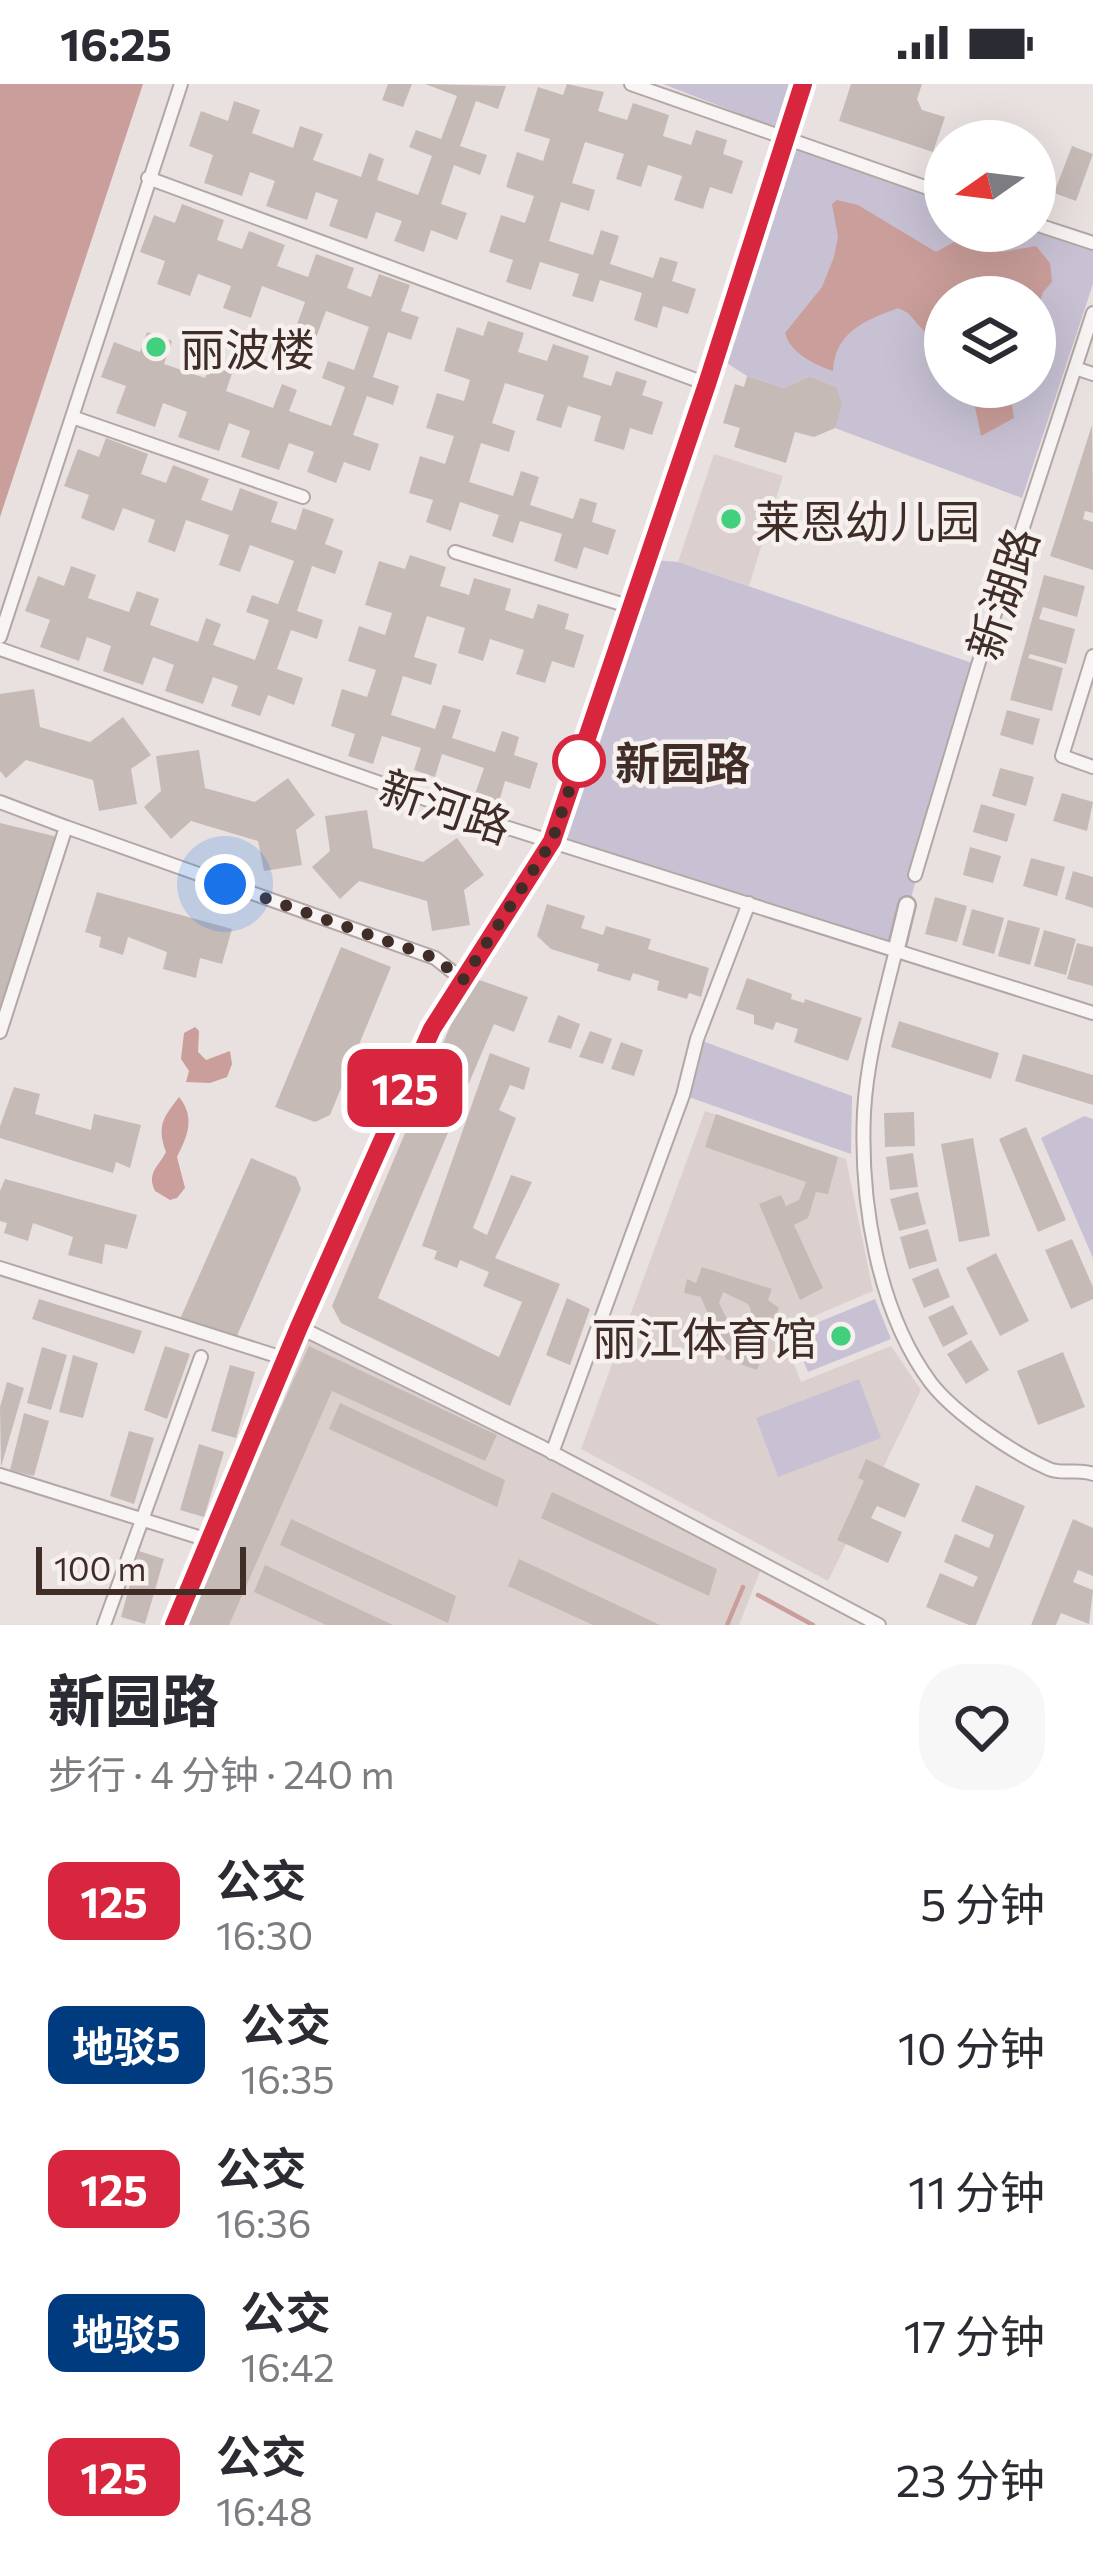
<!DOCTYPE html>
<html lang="zh">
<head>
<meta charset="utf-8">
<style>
  :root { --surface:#fff; --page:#f7f7f7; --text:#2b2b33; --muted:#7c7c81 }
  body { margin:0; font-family:Commissioner,"Noto Sans SC",sans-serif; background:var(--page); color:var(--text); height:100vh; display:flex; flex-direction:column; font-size:45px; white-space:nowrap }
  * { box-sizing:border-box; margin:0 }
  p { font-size:39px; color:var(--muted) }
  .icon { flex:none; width:66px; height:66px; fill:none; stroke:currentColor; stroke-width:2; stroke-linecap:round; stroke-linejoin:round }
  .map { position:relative; height:1541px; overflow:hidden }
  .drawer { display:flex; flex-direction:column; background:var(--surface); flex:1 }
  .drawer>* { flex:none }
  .badge { padding:0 24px; border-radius:18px; font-size:42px; line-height:78px }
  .needle { width:78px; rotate:256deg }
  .controls { position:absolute; left:924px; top:36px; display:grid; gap:24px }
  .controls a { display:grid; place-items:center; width:132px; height:132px; border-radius:50%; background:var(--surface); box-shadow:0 12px 48px #0002; font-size:60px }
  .scale { position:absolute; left:36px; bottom:30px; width:210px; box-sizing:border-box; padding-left:12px; border:6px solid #412d28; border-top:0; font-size:33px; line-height:42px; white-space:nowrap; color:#412d28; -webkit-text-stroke:9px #f6f0ef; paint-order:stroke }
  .you { position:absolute; width:60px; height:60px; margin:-30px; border:9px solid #fff; border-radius:50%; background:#1a73e8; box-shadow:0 0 0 18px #1a73e833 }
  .map>.badge { position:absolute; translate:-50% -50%; box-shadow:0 0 0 6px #fff }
  .round { display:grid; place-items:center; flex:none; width:126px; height:126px; border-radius:48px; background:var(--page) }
  .headline { display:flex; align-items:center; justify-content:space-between; height:204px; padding:0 48px }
  h1 { font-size:57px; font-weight:800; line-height:90px }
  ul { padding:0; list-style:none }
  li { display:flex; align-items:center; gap:36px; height:144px; padding:0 48px }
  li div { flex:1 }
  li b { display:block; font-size:45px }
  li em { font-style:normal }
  li .badge { min-width:132px; font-weight:700; text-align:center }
  .status { display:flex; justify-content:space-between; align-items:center; height:84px; padding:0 60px; background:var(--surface); direction:ltr }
  .status svg { height:33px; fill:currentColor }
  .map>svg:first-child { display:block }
  .built { fill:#dbd0ce }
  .green { fill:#c7c1d3; fill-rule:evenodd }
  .water { fill:#ca9e9a }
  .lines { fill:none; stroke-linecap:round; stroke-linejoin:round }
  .stream { stroke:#ca9e9a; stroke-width:4.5 }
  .building { fill:#c6bab7; fill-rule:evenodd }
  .minor-casing { stroke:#b3a7a5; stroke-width:16 }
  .tertiary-casing { stroke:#b3a7a5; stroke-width:20 }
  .minor { stroke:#f7f4f3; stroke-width:12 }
  .tertiary { stroke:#f7f4f3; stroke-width:15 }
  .line-casing { stroke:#fff; stroke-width:27 }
  .line { stroke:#d7263d; stroke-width:18 }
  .walk { stroke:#412d28; stroke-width:12; stroke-dasharray:0 21.6 }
  .poi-dot { fill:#42d07f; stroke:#f6f0ef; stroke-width:4.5 }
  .stop-dot { fill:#fff; stroke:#d7263d; stroke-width:6 }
  .labels { text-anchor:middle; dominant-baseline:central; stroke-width:9; stroke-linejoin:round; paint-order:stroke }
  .poi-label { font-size:45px; fill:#412d28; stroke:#f6f0ef; text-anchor:start }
  .street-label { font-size:45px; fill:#412d28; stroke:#f6f0ef }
  .stop-label { font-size:45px; font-weight:bold; fill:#412d28; stroke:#f6f0ef; text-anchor:start }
</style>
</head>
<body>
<div class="status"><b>16:25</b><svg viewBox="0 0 49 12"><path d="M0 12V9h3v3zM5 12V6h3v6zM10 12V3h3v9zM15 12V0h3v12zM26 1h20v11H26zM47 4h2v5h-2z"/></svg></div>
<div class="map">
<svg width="1093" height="1541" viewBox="0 0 1093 1541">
  <rect width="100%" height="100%" fill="#e9e1e0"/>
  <!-- built -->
  <path class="built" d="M714,370L783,392L749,502L678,478Z
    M705,1027L846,1075L873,1207L781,1246L801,1298L891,1262L921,1306L828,1497L581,1365Z
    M299,1243L763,1480L739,1541H174Z"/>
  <!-- green -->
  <path class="green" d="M663,0H791L776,44Z
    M794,59L945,110V147H1035V140L1093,159V200L1022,414L835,344L836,303L810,292L784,304L747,292L725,278ZM945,213H1035V303H945Z
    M654,476L678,478L978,581L896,866L554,758Z
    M697,955L852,1012L851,1070L683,1011Z
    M1084,1032L1093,1035V1174L1041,1054Z
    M875,1215L891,1255L808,1288L792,1249Z
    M859,1295L881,1354L778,1393L756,1334Z"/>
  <!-- water -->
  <path class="water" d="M0,0H143L0,433Z
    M837,116L858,121L936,168L967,151L1002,168L1036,162L1050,179L1052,198L1043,208L1039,222L1043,231L1035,240V213H945V271L908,229L898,224C864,237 835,248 833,287C815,281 790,269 785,249L822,203L834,173L838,153L832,120Z
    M971,303H1009L1014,334L981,352Z
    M195,943L199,947L198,968L206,976L230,967L232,980L227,993L210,999L186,998L189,987L181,975L184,949Z
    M179,1013C196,1034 187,1053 177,1073L185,1104L177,1114L170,1116L155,1107C146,1089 159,1082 166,1068C156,1041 164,1033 179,1013Z"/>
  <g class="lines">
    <!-- stream -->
    <path class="stream" d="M758,1511L813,1541
      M727,1541L743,1503"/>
  </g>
  <!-- building -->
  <path class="building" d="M388,0H412L403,23L382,16Z
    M425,0L506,2L498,25L476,17L460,62L487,71L480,91L454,81L441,120L467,129L457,156L431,146L424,168L394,157L402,137L376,128L367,155L329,142L338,116L316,108L307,136L266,122L275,97L250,88L242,112L204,99L213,71L189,62L201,27L228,37L234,17L260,26L252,49L293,64L300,42L323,50L313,76L361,93L369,69L384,75L377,96L418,111L432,72L409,63L416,46L441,55L457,12Z
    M567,0L604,8L598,27L627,36L633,19L669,31L663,52L691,61L696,46L727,56L723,70L743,77L732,110L710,103L703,125L674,116L682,92L648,81L641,103L616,95L624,70L585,58L572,99L595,106L589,127L561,118L549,157L593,171L601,146L619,152L610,180L653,194L660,173L678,178L672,197L696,205L688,230L663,222L657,244L634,236L642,209L600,196L593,218L572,212L579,190L540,178L531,206L506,198L513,176L489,168L501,131L525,139L534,112L506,103L517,68L543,77L550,55L524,47L538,3L563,11Z
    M851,0H922L917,15L922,26L945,33L933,68L839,37Z
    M1072,62L1093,70L1076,117L1054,109Z
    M182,120L224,136L217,156L242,165L249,147L285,161L277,182L308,193L316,170L354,184L347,204L371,213L379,190L410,201L401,227L419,233L411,256L388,248L373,293L399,302L393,321L367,312L353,351L379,360L370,387L344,378L336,399L307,388L314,368L289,359L279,386L241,373L250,347L229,339L219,367L178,353L187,328L163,319L155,343L116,329L126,302L101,293L114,258L140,268L147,248L172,257L164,280L205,294L213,273L235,281L226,307L273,324L282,300L297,306L289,327L331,342L345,303L322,294L328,277L354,286L369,243L326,227L316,254L295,246L305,218L262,202L251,234L223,224L231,202L198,190L190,212L157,200L165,177L140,168L154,131L175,139Z
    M488,237L524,249L518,268L547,277L553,260L589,272L583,293L611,302L616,287L647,297L642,311L663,318L652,351L630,344L624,366L594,357L601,332L568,322L561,344L536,336L544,311L505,299L492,339L515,347L509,368L481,359L469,398L513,412L521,387L539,393L530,421L573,435L580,414L597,419L592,438L616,446L608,471L584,463L577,485L554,477L562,450L520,437L513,459L492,452L499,431L460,418L451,447L426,438L433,416L409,409L420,372L445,380L454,352L426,344L437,309L464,317L470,296L444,287L457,243L483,252Z
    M747,292L784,304L810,292L836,303L842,320L835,344L814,353L795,348L786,379L734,363L740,344L723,339L735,300L744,303Z
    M1092,341L1093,429L1085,427L1083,435L1093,438V486L1050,472Z
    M106,354L148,370L141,390L166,399L173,381L209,395L201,416L232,427L240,404L278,418L271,438L296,446L303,424L334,435L325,460L343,467L335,490L312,482L297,527L323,536L317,555L291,546L277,585L303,594L294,621L268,611L260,632L231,622L238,602L213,593L203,620L165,607L174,581L153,573L143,601L103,587L111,562L87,553L79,577L40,563L50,536L25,527L38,492L64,502L71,482L96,491L88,514L129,528L137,507L159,515L150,541L198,558L206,534L221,540L213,561L255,576L269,536L246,528L252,511L278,520L294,477L250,461L240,488L219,481L229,451L186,436L175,468L148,458L155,436L123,424L114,447L81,434L89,411L64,402L78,365L99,373Z
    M410,471L446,483L440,502L469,511L474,494L511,505L505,526L533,535L538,520L569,530L565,545L584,551L574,584L552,577L545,599L516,590L524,566L490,555L483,577L458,569L465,544L427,532L414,573L437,580L431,601L403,592L391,631L435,645L443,621L461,626L452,654L495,668L502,647L519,653L514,671L538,679L530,705L505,697L499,718L475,710L484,684L442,670L435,693L414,686L421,664L382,652L373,680L348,672L355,650L331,642L342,605L367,613L376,586L348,577L359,542L385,551L392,529L365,521L379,477L405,485Z
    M1044,491L1085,502L1077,533L1043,523L1039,535L1075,545L1066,580L1030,570L1028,574L1063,584L1052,627L1010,616Z
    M34,605L40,643L90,658L123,633L151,671L131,685L137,720L99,727L93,696L26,676L6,694L0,687V610Z
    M1007,626L1040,635L1033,661L1000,651Z
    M199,666L205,704L255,718L288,694L315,731L296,746L302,781L264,787L258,757L191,737L171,755L144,723L161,707L156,672Z
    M1000,684L1034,693L1026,722L992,712Z
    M1062,709L1093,718L1087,747L1053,737Z
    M981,720L1015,730L1007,758L973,748Z
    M367,726L373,764L423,778L457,754L484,791L464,806L470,841L432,847L427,817L359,797L340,815L312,783L330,767L325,732Z
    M0,739L58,753L0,930Z
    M970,763L1001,772L993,799L963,791Z
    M1031,774L1065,783L1057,812L1023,802Z
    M1073,787L1093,793V824L1065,815Z
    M97,808L232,845L222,880L200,874L196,894L163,885L167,868L128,853L123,871L99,863L101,853L85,848Z
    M935,813L967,822L957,858L925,850Z
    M547,820L585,832L581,844L603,851L606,842L651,855L648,865L709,884L701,913L689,909L687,915L657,906L659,897L633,889L630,897L597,887L599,880L551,865L537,852Z
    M972,825L1004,834L994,870L962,861Z
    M1008,836L1040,844L1030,881L998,872Z
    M1044,846L1076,855L1066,891L1034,882Z
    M1077,859L1093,863V902L1067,895Z
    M341,863L391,883L330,1031L315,1038L275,1023Z
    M471,893L528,913L514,948L494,940L378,1214L499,1273L522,1218L483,1202L489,1188L460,1176L457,1184L434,1175L437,1167L422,1162L490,969L530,984L524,1006L510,1001L499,1026L516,1034L473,1144L487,1151L511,1091L532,1098L495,1174L560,1200L510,1322L341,1239L332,1222Z
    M747,894L792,910L791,915L804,919L805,915L862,934L848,977L794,958L798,945L776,938L773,946L754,940V931L736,925Z
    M558,931L580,940L571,965L548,958Z
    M899,937L999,969L991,995L891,963Z
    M590,947L612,955L603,980L579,973Z
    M621,958L643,966L634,992L611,985Z
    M1023,970L1093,991V1021L1015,997Z
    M14,1003L40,1010L35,1030L91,1046L94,1030L141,1041L130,1084L116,1078L113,1089L0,1054V1042Z
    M914,1028L915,1062L885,1063L884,1029Z
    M716,1030L838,1073L828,1110L816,1108L808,1134L794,1141L823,1204L800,1216L759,1120L781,1111L786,1122L799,1116L806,1098L705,1063Z
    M1026,1043L1066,1136L1038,1148L999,1055Z
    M973,1054L990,1152L959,1158L941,1060Z
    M913,1069L918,1103L890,1106L886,1073Z
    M251,1074L296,1093L301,1105L236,1254L180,1235Z
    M5,1095L137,1131L127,1165L105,1160L102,1180L68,1171L73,1153L33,1139L28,1157L4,1149L7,1139L0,1137V1107Z
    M918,1108L926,1140L899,1147L890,1115Z
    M928,1145L937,1177L909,1185L900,1153Z
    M1072,1155L1093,1203V1215L1071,1225L1045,1166Z
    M996,1169L1029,1237L1000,1252L966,1184Z
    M702,1183L772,1205L768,1216L779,1224L757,1286L726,1275L701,1213L684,1209L687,1195L696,1199ZM723,1208L748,1220L751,1226L738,1257L719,1219Z
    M938,1184L950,1213L924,1224L912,1195Z
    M567,1214L590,1225L570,1281L546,1271Z
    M39,1215L142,1247L134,1270L32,1235Z
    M953,1221L968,1250L943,1263L928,1233Z
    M971,1256L989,1286L966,1300L947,1270Z
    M165,1262L190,1270L167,1335L144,1326Z
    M309,1262L497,1351L485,1377L332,1307L229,1541H183Z
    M42,1263L67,1271L51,1326L27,1319Z
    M1063,1268L1085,1323L1038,1341L1017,1287Z
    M73,1271L98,1279L83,1334L59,1328Z
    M230,1281L255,1288L236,1354L211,1347Z
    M7,1298L24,1304L1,1383L0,1323Z
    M340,1319L505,1396L497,1423L329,1345Z
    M24,1329L49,1337L34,1392L10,1386Z
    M129,1347L154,1354L134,1420L110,1412Z
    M199,1360L224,1368L204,1433L180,1426Z
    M866,1375L920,1400L905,1434L877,1422L871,1434L902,1448L888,1479L837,1456L864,1397L858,1394Z
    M976,1401L1025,1422L976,1541H969L926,1523L940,1489L973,1503L978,1493L944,1478L955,1450L989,1464L994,1451L961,1437Z
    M552,1408L717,1485L709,1512L541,1434Z
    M291,1435L456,1512L448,1539L280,1461Z
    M1073,1435L1093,1444V1492L1078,1486L1073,1498L1093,1506L1089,1540L1061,1529L1056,1541H1031Z
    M139,1467L164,1475L145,1540L121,1533Z
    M519,1475L660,1541H593L508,1502Z
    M265,1481L393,1541H326L254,1508Z"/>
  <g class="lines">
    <defs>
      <path id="minor" d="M631,0L945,110
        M148,94L707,300
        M1035,140L1093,159
        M1075,284L1093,290
        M72,333L303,413
        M455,468L631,523
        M0,553L181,0
        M0,565L502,742L1093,929
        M1093,572L1062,672L1093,683
        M0,718L66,743
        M915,791L978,581L1093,229
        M896,866C883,919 867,973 864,1028C860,1116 877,1227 931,1299C955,1330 1013,1369 1049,1385C1062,1391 1079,1384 1093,1390
        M0,948L66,743L435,874L463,896
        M0,1184L286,1275
        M299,1243L542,1363L879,1541
        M552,1369L683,1011L697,955L749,819
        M0,1391L211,1457
        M104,1541L201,1273"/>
      <path id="tertiary" d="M896,866L907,821
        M174,1541L299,1243L432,945L552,757L707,300L803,0"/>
    </defs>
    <!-- minor casing -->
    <use href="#minor" class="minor-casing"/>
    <!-- tertiary casing -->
    <use href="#tertiary" class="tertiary-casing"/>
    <!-- minor -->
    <use href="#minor" class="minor"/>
    <!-- tertiary -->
    <use href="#tertiary" class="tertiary"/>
  </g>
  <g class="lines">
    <defs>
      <path id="line" d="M174,1541L299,1243L432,945L552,757L707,300L803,0"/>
    </defs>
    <!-- line casing -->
    <use href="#line" class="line-casing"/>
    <!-- line -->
    <use href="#line" class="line"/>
    <!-- walk -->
    <path class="walk" d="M225,800L435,874L463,896L552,757L579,677"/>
  </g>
  <!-- markers -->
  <g class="poi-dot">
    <circle cx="156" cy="263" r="12"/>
    <circle cx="731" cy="435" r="12"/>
    <circle cx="841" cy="1252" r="12"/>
  </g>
  <circle class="stop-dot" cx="579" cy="677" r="24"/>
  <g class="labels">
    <!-- poi labels -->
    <g class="poi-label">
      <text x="180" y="263">丽波楼</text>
      <text x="755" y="435">莱恩幼儿园</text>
      <text x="817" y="1252" text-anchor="end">丽江体育馆</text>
    </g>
    <!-- street labels -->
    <g class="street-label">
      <text transform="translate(1001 509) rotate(-72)">新湖路</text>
      <text transform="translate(446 721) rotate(19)">新河路</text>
    </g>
    <!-- stop labels -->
    <g class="stop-label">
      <text x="615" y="677">新园路</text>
    </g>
  </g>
</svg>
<div class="controls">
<a><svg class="needle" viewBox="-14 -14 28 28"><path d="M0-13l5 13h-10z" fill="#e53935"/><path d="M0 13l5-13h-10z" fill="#7c7c81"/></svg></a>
<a><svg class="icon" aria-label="layers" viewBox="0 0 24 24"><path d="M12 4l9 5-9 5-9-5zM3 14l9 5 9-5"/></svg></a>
</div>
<div class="scale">100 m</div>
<div class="you" style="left:225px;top:800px"></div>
<b class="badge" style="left:405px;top:1004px;background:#d7263d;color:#fff">125</b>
</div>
<section class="drawer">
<div class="headline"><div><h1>新园路</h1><p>步行 · 4 分钟 · 240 m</p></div><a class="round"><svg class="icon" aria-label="heart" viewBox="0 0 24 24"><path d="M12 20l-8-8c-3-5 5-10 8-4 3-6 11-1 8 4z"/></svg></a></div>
<ul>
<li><span class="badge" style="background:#d7263d;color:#fff">125</span><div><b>公交</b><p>16:30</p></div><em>5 分钟</em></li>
<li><span class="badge" style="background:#003b80;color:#fff">地驳5</span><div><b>公交</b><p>16:35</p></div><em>10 分钟</em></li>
<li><span class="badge" style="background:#d7263d;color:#fff">125</span><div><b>公交</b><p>16:36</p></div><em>11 分钟</em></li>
<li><span class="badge" style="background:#003b80;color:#fff">地驳5</span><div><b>公交</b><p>16:42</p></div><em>17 分钟</em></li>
<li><span class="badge" style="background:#d7263d;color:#fff">125</span><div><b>公交</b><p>16:48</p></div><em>23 分钟</em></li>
</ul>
</section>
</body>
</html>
